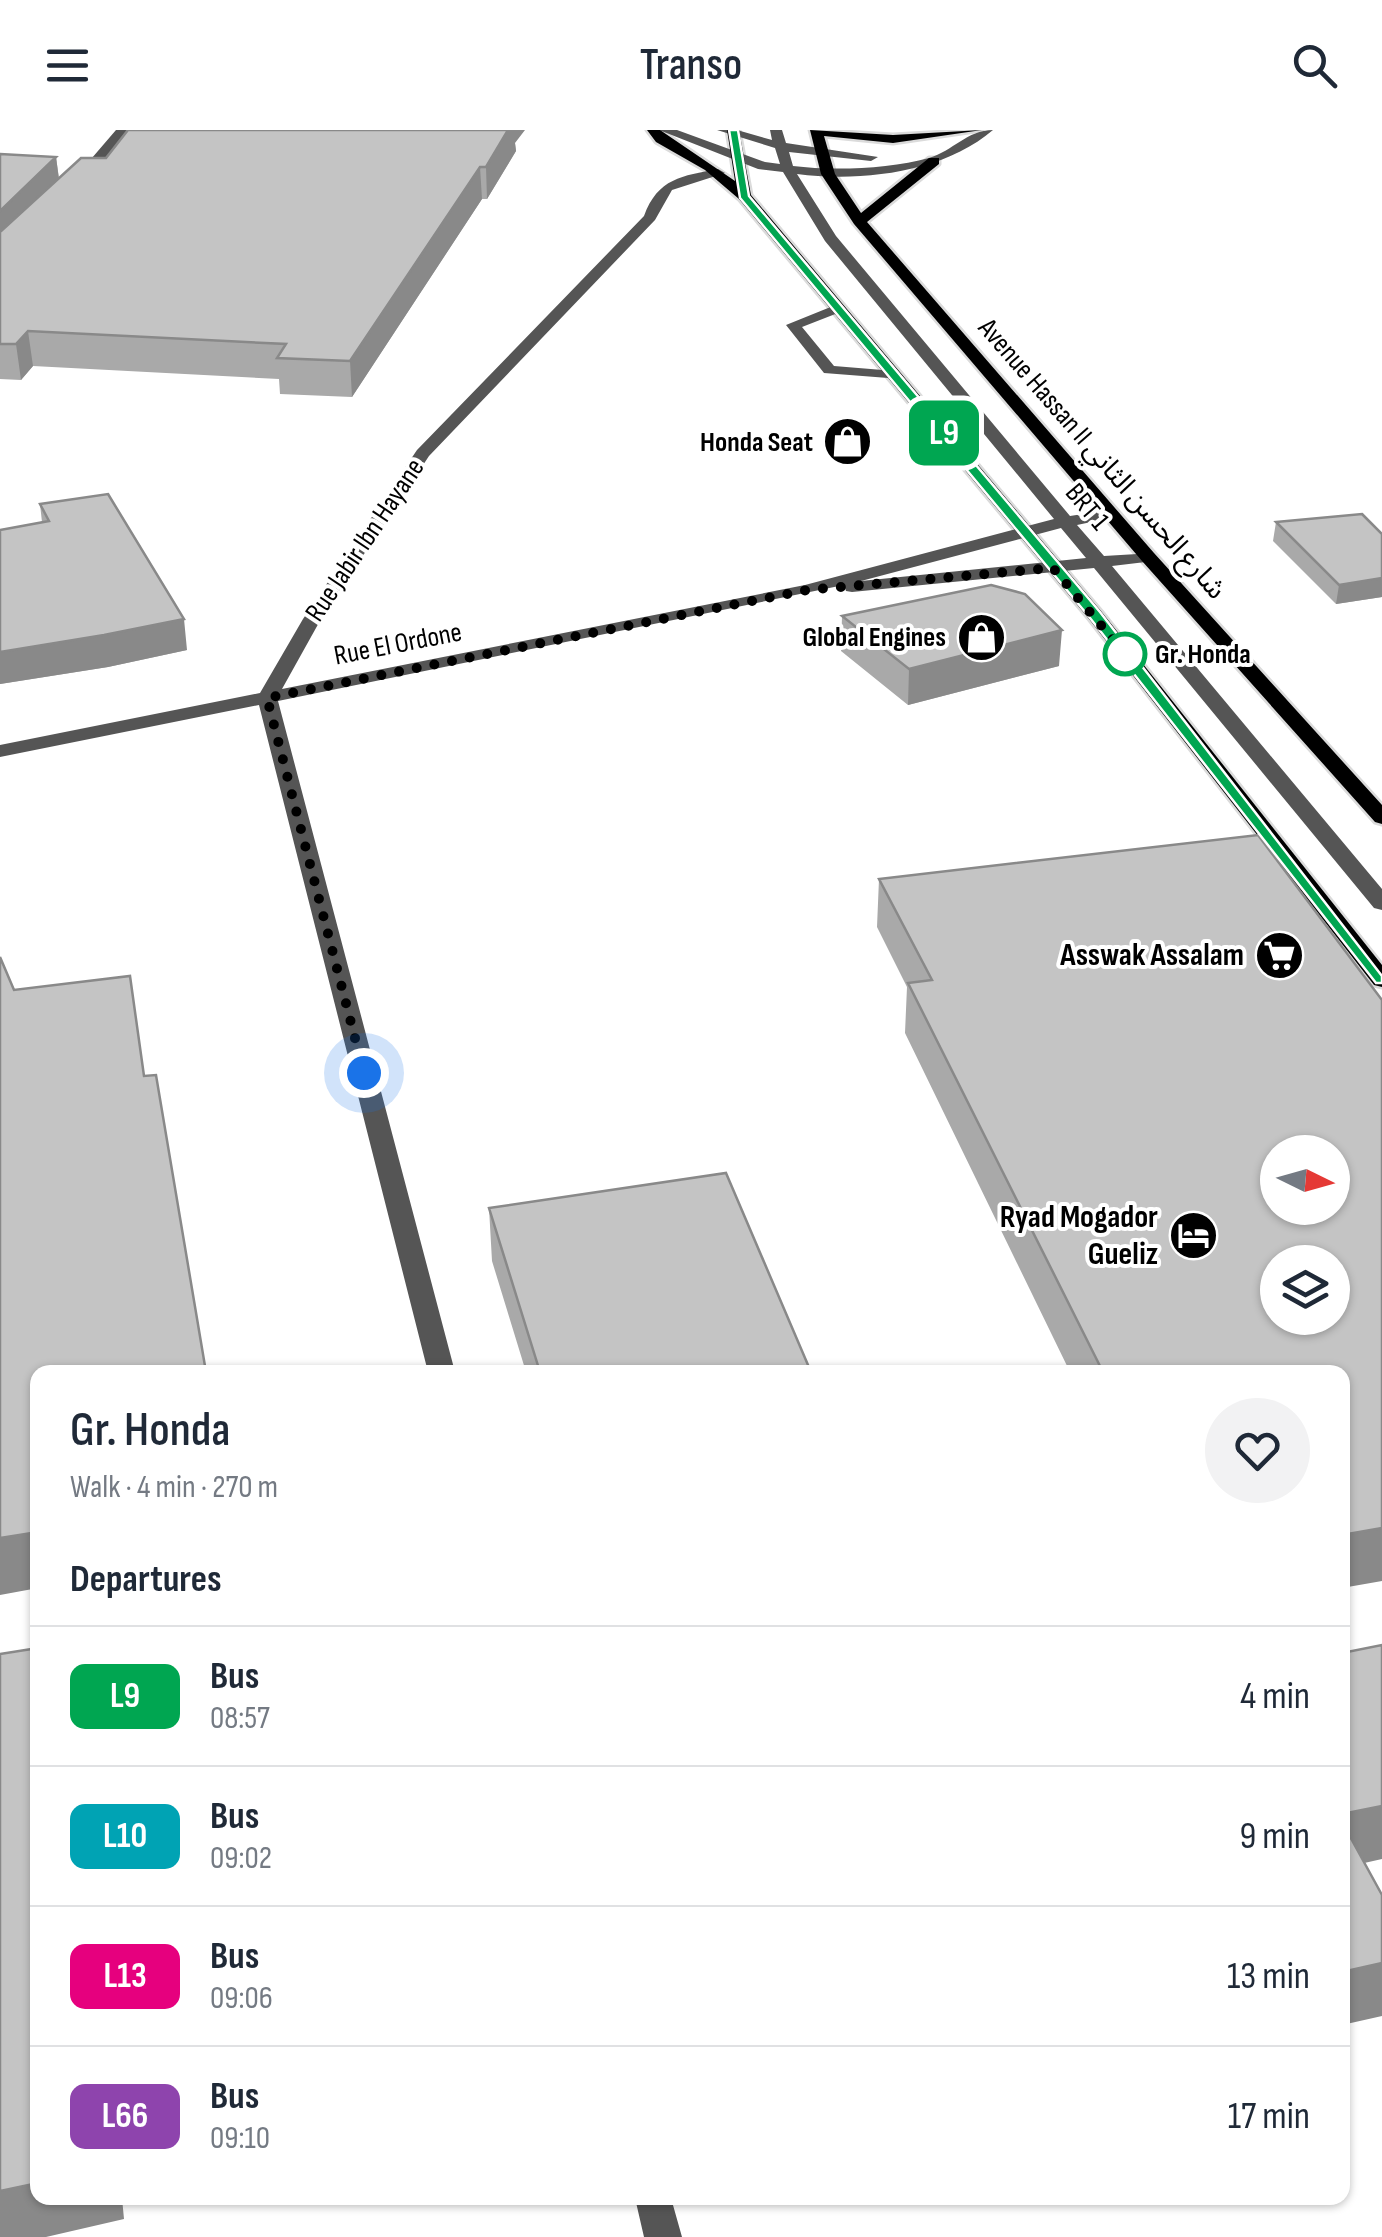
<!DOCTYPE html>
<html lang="en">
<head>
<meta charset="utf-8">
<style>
  :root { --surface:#fff; --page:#f2f2f3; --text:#1f2937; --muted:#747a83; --line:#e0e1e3 }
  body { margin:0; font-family:"Sofia Sans Condensed","Noto Sans Arabic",sans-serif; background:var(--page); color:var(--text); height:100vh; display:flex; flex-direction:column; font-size:38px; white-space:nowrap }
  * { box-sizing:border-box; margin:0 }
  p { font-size:32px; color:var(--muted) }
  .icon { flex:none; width:55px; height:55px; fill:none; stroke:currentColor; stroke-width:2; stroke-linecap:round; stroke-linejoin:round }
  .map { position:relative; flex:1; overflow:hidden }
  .details { position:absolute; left:30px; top:1235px; width:1320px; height:840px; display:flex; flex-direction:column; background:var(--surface); border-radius:20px; box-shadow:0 2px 8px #0004 }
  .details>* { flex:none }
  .badge { padding:0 20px; border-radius:15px; font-size:35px; line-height:65px }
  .needle { width:65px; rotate:95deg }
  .controls { position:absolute; left:1260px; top:1005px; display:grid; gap:20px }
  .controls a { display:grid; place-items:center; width:90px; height:90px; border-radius:50%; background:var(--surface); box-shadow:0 2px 8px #0004; font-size:50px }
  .you { position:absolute; width:50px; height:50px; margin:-25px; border:8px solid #fff; border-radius:50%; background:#1a73e8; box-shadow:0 0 0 15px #1a73e833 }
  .map>.badge { position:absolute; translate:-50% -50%; box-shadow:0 0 0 5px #fff }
  h2 { padding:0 40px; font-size:38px; line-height:90px }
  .round { display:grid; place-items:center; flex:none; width:105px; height:105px; border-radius:52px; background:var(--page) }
  .overview { display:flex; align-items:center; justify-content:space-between; height:170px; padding:0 40px }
  h1 { font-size:48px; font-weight:600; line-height:75px }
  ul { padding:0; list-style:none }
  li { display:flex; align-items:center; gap:30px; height:140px; padding:0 40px; border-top:2px solid var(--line) }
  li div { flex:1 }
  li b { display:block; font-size:38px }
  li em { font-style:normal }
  li .badge { min-width:110px; font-weight:700; text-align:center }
  header { display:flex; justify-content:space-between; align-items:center; height:130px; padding:0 40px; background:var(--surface); font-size:45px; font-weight:600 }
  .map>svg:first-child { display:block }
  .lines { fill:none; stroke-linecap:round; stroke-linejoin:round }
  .major-casing { stroke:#dbdbdb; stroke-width:5 }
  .minor { fill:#555; fill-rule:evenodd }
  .major { fill:#000; fill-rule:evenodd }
  .wall { fill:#a9a9a9 }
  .shaded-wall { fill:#898989 }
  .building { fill:#c4c4c4; stroke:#898989; stroke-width:2.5; fill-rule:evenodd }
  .line { fill:#00a651; stroke:#fff; stroke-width:2.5 }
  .walk { stroke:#000; stroke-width:10; stroke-dasharray:0 18 }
  .stop-dot { fill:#fff; stroke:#00a651; stroke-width:5 }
  .labels { text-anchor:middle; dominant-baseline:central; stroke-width:8; stroke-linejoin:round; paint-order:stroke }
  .far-poi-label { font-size:28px; font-weight:bold; fill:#000; stroke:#fff; text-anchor:end }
  .far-street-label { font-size:28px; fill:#000; stroke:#fff }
  .far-stop-label { font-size:28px; font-weight:bold; fill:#000; stroke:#fff; text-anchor:start }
  .poi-label { font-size:32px; font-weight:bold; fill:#000; stroke:#fff; text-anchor:end }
</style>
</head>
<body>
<header><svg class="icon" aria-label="menu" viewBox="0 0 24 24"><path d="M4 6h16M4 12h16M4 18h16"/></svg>Transo<svg class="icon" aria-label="search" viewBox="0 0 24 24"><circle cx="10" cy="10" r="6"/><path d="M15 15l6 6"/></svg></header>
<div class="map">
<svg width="1382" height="2107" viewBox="0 0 1382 2107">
  <rect width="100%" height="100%" fill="#fff"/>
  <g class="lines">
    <defs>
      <path id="major" d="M647,0H660L735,51L727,0H739L751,65L1101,481L1382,835V857L1374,855L1089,489L739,69L705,40L656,12Z
        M810,0L893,5L982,0L893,13L824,6L835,44L861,83L929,28H939V34L867,92L1154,423L1382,675V694L1375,692L1142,431L854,94L821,44Z"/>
    </defs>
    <!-- major casing -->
    <use href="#major" class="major-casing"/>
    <!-- minor -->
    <path class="minor" d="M116,0H129L83,56H73V50Z
      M659,0H677L765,32L780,34L775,18L717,0H737L772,10L770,0H782L786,13L878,27L871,31L789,22L793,36C833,41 889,39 929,28C953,21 967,0 993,0C943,43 861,52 797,44L836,106L1070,386L1115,379V387L1077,395L1104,426L1154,423V431L1112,436L1382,759V780L1374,778L1094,438L852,462L846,461L844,455L278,571L455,1242H428L259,575L0,627V615L260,563L303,489L417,320L644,86C658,48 682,46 718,39L725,43L672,60L655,90L429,326L321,489L282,559L805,455L1054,389L825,111L783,42L758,39ZM1061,398L1086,428L861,451Z
      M838,174L845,178L843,181L802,197L834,236L895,241L903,246L901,249L824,243L786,195Z
      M635,2068H671L682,2107H644Z"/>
    <!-- major -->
    <use href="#major" class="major"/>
  </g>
  <!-- wall -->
  <path class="wall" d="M515,13L516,21L487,69H482L352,267L280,264L279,249L33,236L21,250L0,249V24L56,27L59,48L106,28Z
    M40,374L187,520L108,537L0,554V400L42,392Z
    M1276,392L1382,404V467L1336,474L1273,411Z
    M842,486L1059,536L908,575L841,521Z
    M879,749L1342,1242H1070L905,903L907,857L877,797Z
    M489,1078L811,1242H526L492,1131Z"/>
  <!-- shaded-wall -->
  <path class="shaded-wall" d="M508,0H525L515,13L516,21L487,69L486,37Z
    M56,27L60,58L0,119V81Z
    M480,37L482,69L352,267L350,231Z
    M28,201L33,236L21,250L16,214Z
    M1382,448V467L1336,474L1339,455Z
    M184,489L187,520L108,537L0,554V522Z
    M1062,500L1059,536L908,575L909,539Z
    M1382,1398V1451L1342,1458V1405Z
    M38,1402V1458L0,1465V1408Z
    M1382,1676V1729L1342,1738V1684Z
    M1382,1833V1886L1342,1895V1842Z
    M38,2053V2068H122L124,2089L46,2107H0V2061Z"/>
  <!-- building -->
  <path class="building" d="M128,0H508L486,37H480L350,231L277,228L286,214L28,201L16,214H0V102L81,28H106Z
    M0,24L56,27L0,81Z
    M108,364L184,489L104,505L0,522V400L49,391L40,374Z
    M1362,384L1382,404V448L1339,455L1276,392Z
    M991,455L1025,464L1062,500L909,539L842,486Z
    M1258,705L1382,870V1398L1342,1405V1242H1103L908,853L932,850L879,749ZM1278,1022H1332V1078H1278ZM1278,1132H1332V1188H1278Z
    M0,827L14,860L130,846L144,946L156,945L206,1242H38V1402L0,1408Z
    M726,1043L811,1242H540L489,1078Z
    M1382,1515V1676L1342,1684V1523Z
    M38,1518V2053L0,2061V1524Z
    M1342,1692L1382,1765V1833L1342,1842Z"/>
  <!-- line -->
  <path class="line" d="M729,0H738L749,66L1100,482L1382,846V853H1376L1090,488L740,68Z"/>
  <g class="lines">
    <!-- walk -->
    <path class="walk" d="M364,943L267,568L807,460L1053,438L1125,524"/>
  </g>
  <!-- icons -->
  <defs>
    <symbol id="shop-disc" viewBox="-11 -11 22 22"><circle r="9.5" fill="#000" stroke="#fff"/><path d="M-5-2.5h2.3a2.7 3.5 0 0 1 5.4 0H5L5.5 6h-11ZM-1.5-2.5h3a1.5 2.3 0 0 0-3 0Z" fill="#fff"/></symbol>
    <symbol id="supermarket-disc" viewBox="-11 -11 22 22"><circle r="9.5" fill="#000" stroke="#fff"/><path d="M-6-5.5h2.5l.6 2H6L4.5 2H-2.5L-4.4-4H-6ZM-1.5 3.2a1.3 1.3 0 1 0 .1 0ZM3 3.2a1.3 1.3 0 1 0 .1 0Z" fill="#fff"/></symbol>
    <symbol id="hotel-disc" viewBox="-11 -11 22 22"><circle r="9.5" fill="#000" stroke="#fff"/><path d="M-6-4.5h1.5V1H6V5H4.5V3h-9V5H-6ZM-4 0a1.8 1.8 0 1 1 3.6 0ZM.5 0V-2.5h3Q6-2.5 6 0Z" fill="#fff"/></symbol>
  </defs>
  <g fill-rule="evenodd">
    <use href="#shop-disc" x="820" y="284" width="55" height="55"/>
    <use href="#shop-disc" x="954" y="480" width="55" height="55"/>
    <use href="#supermarket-disc" x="1252" y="798" width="55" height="55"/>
    <use href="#hotel-disc" x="1166" y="1078" width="55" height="55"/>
  </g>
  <!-- markers -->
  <circle class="stop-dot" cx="1125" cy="524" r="20"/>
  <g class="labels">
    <!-- far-poi labels -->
    <g class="far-poi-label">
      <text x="813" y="312">Honda Seat</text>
      <text x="946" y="507">Global Engines</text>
    </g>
    <!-- far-street labels -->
    <g class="far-street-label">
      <text transform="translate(1102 329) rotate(49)">Avenue Hassan II شارع الحسن الثاني</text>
      <text transform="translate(1087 377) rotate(50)">BRT 1</text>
      <text transform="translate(365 410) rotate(-56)">Rue Jabir Ibn Hayane</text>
      <text transform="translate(398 514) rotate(-11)">Rue El Ordone</text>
    </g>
    <!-- far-stop labels -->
    <g class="far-stop-label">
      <text x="1155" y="524">Gr. Honda</text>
    </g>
    <!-- poi labels -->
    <g class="poi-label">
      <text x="1244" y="825">Asswak Assalam</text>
      <text x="1158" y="1087">Ryad Mogador<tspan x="1158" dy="37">Gueliz</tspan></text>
    </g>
  </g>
</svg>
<div class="controls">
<a><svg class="needle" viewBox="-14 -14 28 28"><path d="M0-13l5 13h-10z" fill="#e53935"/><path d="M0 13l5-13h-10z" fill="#747a83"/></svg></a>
<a><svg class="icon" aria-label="layers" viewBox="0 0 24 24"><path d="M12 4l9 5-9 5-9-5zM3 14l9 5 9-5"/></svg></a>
</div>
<div class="you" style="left:364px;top:943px"></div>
<b class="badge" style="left:944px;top:303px;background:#00a651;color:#fff">L9</b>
<section class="details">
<div class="overview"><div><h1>Gr. Honda</h1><p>Walk · 4 min · 270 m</p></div><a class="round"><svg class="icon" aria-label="heart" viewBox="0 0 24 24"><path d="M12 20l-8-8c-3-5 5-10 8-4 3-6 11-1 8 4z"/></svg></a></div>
<h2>Departures</h2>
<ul>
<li><span class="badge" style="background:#00a651;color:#fff">L9</span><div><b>Bus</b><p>08:57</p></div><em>4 min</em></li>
<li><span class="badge" style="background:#00a3b4;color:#fff">L10</span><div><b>Bus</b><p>09:02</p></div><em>9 min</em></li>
<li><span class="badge" style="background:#e6007e;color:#fff">L13</span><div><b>Bus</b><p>09:06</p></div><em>13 min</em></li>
<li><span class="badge" style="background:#8e44ad;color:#fff">L66</span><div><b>Bus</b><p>09:10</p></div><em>17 min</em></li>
</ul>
</section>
</div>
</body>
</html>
